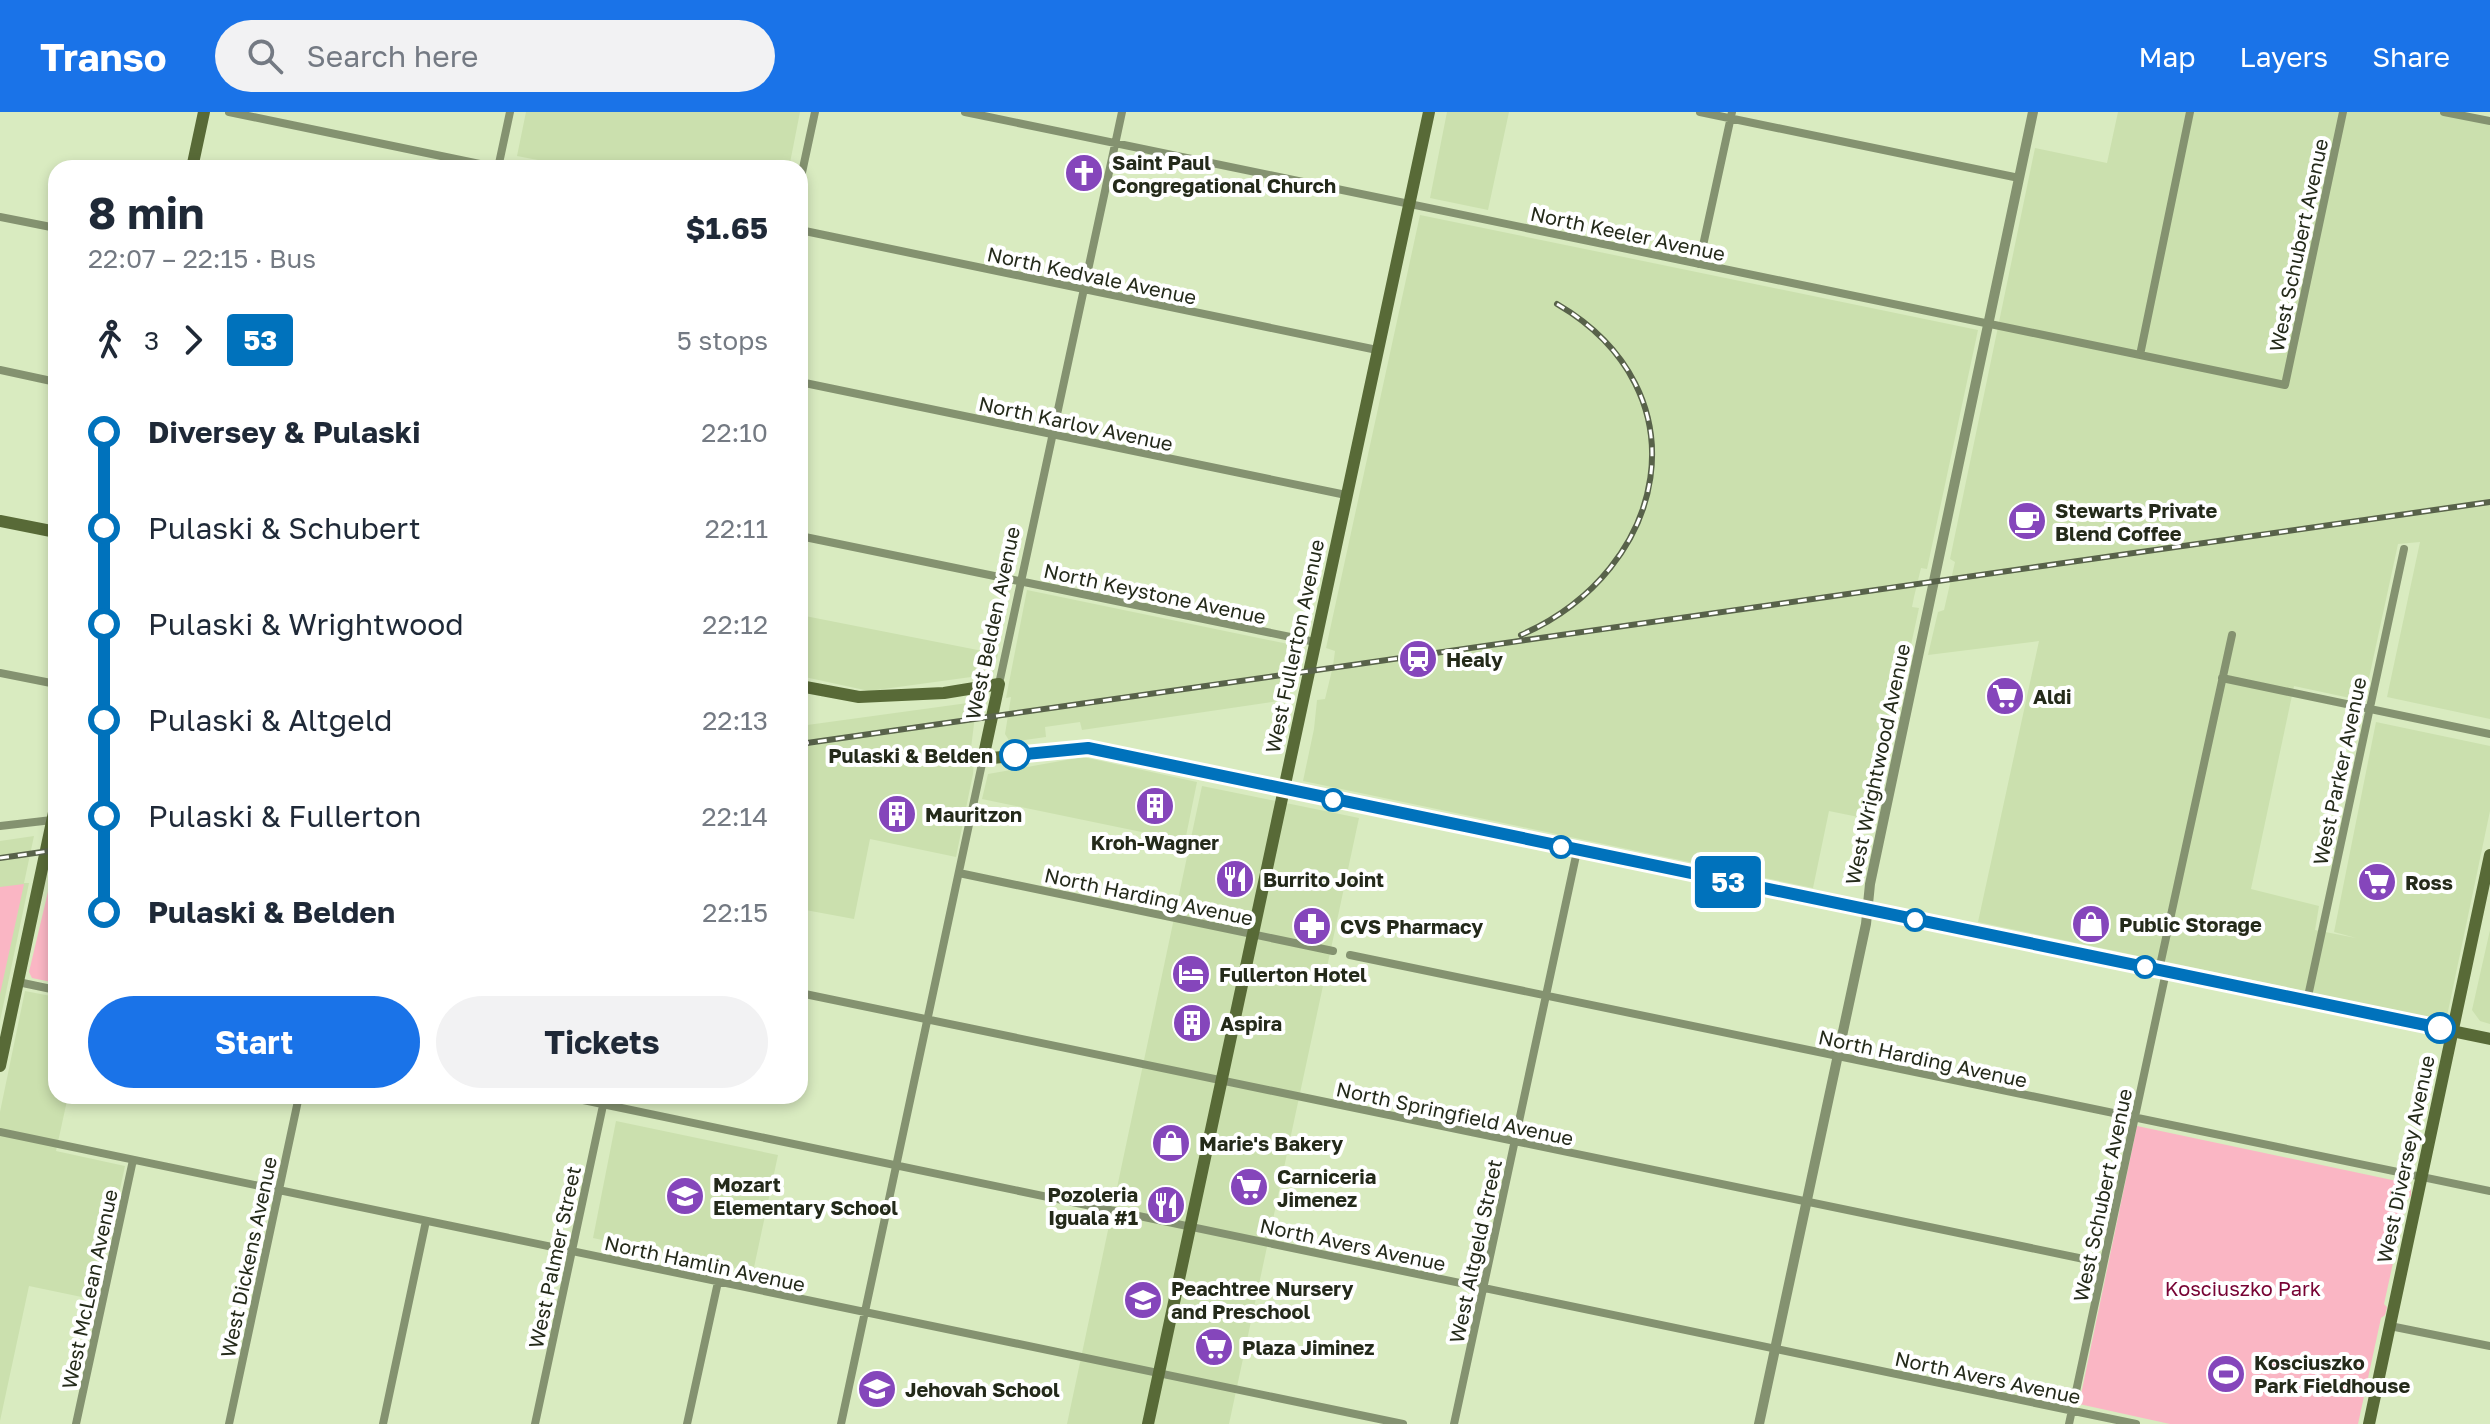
<!DOCTYPE html>
<html lang="en">
<head>
<meta charset="utf-8">
<style>
  :root { --surface:#fff; --page:#f2f2f3; --text:#1f2937; --muted:#747a83; --accent:#1a73e8 }
  body { margin:0; font-family:"Golos Text",sans-serif; background:var(--page); color:var(--text); height:100vh; display:flex; flex-direction:column; font-size:30px; white-space:nowrap }
  * { box-sizing:border-box; margin:0 }
  p { font-size:26px; color:var(--muted) }
  .icon { flex:none; width:44px; height:44px; fill:none; stroke:currentColor; stroke-width:2; stroke-linecap:round; stroke-linejoin:round }
  .map { position:relative; flex:1; overflow:hidden }
  .sheet { position:absolute; left:48px; top:48px; width:760px; height:944px; display:flex; flex-direction:column; background:var(--surface); border-radius:24px; box-shadow:0 4px 12px #0003 }
  .sheet>* { flex:none }
  .badge { padding:0 16px; border-radius:6px; font-size:28px; line-height:52px }
  .map>.badge { position:absolute; translate:-50% -50%; box-shadow:0 0 0 4px #fff }
  .legs { display:flex; align-items:center; gap:12px; height:88px; padding:0 40px; font-size:26px }
  .legs p { margin-inline-start:auto }
  .summary { display:flex; align-items:center; justify-content:space-between; height:136px; padding:0 40px }
  h1 { font-size:44px; font-weight:700; line-height:60px }
  .primary-button { display:flex; gap:16px; margin-top:auto; padding:16px 40px }
  .primary-button a { flex:1; height:92px; border-radius:48px; background:var(--accent); color:#fff; font-size:32px; font-weight:700; line-height:92px; text-align:center }
  .primary-button a+a { background:var(--page); color:var(--text) }
  ul { padding:0 40px; list-style:none }
  li { display:flex; align-items:center; gap:28px; height:96px; font-size:30px }
  li i { display:grid; place-items:center; width:12px; height:100%; margin:0 10px; background:currentColor }
  li i::after { content:''; width:20px; height:20px; margin:-10px; border:6px solid; border-radius:50%; background:var(--surface) }
  li p { margin-inline-start:auto }
  li:first-child i { background:linear-gradient(#0000 50%,currentColor 0) }
  li:last-child i { background:linear-gradient(currentColor 50%,#0000 0) }
  header { display:flex; align-items:center; gap:48px; box-sizing:border-box; height:112px; padding:0 40px; background:var(--accent); color:#fff }
  header strong { font-size:38px }
  nav { display:flex; gap:44px; margin-inline-start:auto; font-size:28px }
  .search { width:560px; height:72px; background:var(--page); display:flex; align-items:center; gap:20px; box-sizing:border-box; padding:0 28px; border-radius:44px; color:var(--muted); font-size:30px }
  .map>svg:first-child { display:block }
  .built { fill:#cbe0ae }
  .green { fill:#fab6c4 }
  .lines { fill:none; stroke-linecap:round; stroke-linejoin:round }
  .minor { stroke:#849270; stroke-width:8 }
  .tertiary { stroke:#849270; stroke-width:10 }
  .secondary { stroke:#586a37; stroke-width:12 }
  .rail-casing { stroke:#58624a; stroke-width:6 }
  .rail { stroke:#fff; stroke-width:3; stroke-dasharray:9; stroke-linecap:butt }
  .line-1-casing { stroke:#fff; stroke-width:18 }
  .line-1 { stroke:#0072bc; stroke-width:12 }
  .stop-1-dot { fill:#fff; stroke:#0072bc; stroke-width:4 }
  .labels { text-anchor:middle; dominant-baseline:central; stroke-width:8; stroke-linejoin:round; paint-order:stroke }
  .poi-label { font-size:20px; font-weight:bold; fill:#242a1a; stroke:#fff; text-anchor:start }
  .street-label { font-size:20px; fill:#242a1a; stroke:#fff }
  .stop-label { font-size:20px; font-weight:bold; fill:#242a1a; stroke:#fff; text-anchor:end }
  .park-label { font-size:20px; fill:#770334; stroke:#fff }
</style>
</head>
<body>
<header>
<strong>Transo</strong>
<div class="search"><svg class="icon" aria-label="search" viewBox="0 0 24 24"><circle cx="10" cy="10" r="6"/><path d="M15 15l6 6"/></svg>Search here</div>
<nav><a>Map</a><a>Layers</a><a>Share</a></nav>
</header>
<div class="map">
<svg width="2490" height="1312" viewBox="0 0 2490 1312">
  <rect width="100%" height="100%" fill="#d9ebc0"/>
  <!-- built -->
  <path class="built" d="M526,0H800L789,56H579L517,44Z
    M1447,0H1509L1488,98L1430,86Z
    M2118,0H2461L2490,6V607L2387,585L2420,430L2398,432L2364,589L2294,574L2251,777L2319,794L2315,818L2356,826L2334,820L2376,610L2490,634V699L2446,909L1978,810L2039,529L1928,543L1938,500L1944,498L1955,450L1950,447L2035,36L2107,51Z
    M1420,103L1978,218L1927,457L1921,456L1914,485L1912,495L1919,496L1873,708L1829,699L1813,776L1303,669L1314,617L1317,588L1325,587L1333,554L1335,539L1326,536Z
    M1027,478L1293,533L1298,540L1297,546L1288,545L1279,589L1082,618L1080,610L1045,615L1046,625L1010,630L1005,622L1011,585L1006,586Z
    M800,503L998,542L993,562L869,579L800,564Z
    M975,590L979,596L975,604L971,636H975L973,662L956,745L870,727L854,807L800,797V614Z
    M1083,645L1197,670L1185,729L982,687L988,662Z
    M1202,674L1359,706L1229,1312H1067Z
    M34,724L24,771H29L0,909V729Z
    M2490,818V912L2480,909L2472,898Z
    M25,879L56,885V984H68L56,1039L125,1054L96,1188L29,1174L0,1309V1000Z
    M616,1009L778,1043L753,1160L593,1126Z"/>
  <!-- green -->
  <path class="green" d="M56,766V871L32,866L29,860L51,767Z
    M24,772L0,882V775Z
    M2137,1014L2411,1072V1084L2407,1087L2384,1192L2387,1195L2385,1203L2381,1206L2358,1312H2170L2079,1292Z"/>
  <g class="lines">
    <!-- minor -->
    <path class="minor" d="M229,0L499,56
      M965,0L2285,273L2343,0
      M1700,0L2019,66
      M2444,0L2490,9
      M498,56L510,0
      M800,70L815,0
      M0,105L56,116
      M800,118L1377,238
      M1699,152L1732,0
      M2140,243L2190,0
      M0,258L56,270
      M800,270L1346,383
      M800,424L1315,530
      M0,561L56,572
      M2222,566L2490,622
      M999,572L1122,0
      M0,714L52,708
      M959,761L1333,839
      M1350,843L2490,1079
      M2159,858L2232,523
      M18,870L56,878
      M800,881L2103,1151
      M2307,889L2404,437
      M564,984L2136,1312
      M0,1020L1403,1312
      M2390,1214L2490,1234
      M76,1312L133,1048
      M229,1312L299,984
      M383,1312L426,1109
      M535,1312L605,984
      M687,1312L718,1170
      M841,1312L983,647
      M1454,1312L1577,739
      M2069,1312L2166,860"/>
    <!-- tertiary -->
    <path class="tertiary" d="M1759,1312L1866,812L1870,772L2033,0"/>
    <!-- secondary -->
    <path class="secondary" d="M192,56L204,0
      M0,409L56,420
      M800,574L859,585L944,581L999,572L983,647L1088,636L2490,927
      M0,954L56,691
      M1148,1312L1429,0
      M2369,1312L2490,743"/>
    <defs>
      <path id="rail" d="M1521,523C1669,458 1706,279 1557,192
        M800,632L2490,390
        M0,746L56,738"/>
    </defs>
    <!-- rail casing -->
    <use href="#rail" class="rail-casing"/>
    <!-- rail -->
    <use href="#rail" class="rail"/>
  </g>
  <g class="lines">
    <defs>
      <path id="line-1" d="M1015,643L1088,636L2440,916"/>
    </defs>
    <!-- line-1 casing -->
    <use href="#line-1" class="line-1-casing"/>
    <!-- line-1 -->
    <use href="#line-1" class="line-1"/>
  </g>
  <!-- icons -->
  <defs>
    <symbol id="church-disc" viewBox="-11 -11 22 22"><circle r="9.5" fill="#8546bb" stroke="#fff"/><path d="M-1.2-6h2.4v3.5h3.3v2.4h-3.3V6h-2.4V-.1h-3.3v-2.4h3.3Z" fill="#fff"/></symbol>
    <symbol id="cafe-disc" viewBox="-11 -11 22 22"><circle r="9.5" fill="#8546bb" stroke="#fff"/><path d="M-5.5-4.5H6V0H3Q3 3.5 0 3.5H-2.5Q-5.5 3.5-5.5 0ZM3-3.2v2h1.7v-2ZM-6 4.5H4V6H-6Z" fill="#fff"/></symbol>
    <symbol id="station-disc" viewBox="-11 -11 22 22"><circle r="9.5" fill="#8546bb" stroke="#fff"/><path d="M-3-6H3Q5-6 5-4V2Q5 4 3 4L4.5 6H3L1.5 4h-3L-3 6H-4.5L-3 4Q-5 4-5 2V-4Q-5-6-3-6ZM-3.5-4v3h7v-3ZM-3.5 1v1.5H-2V1ZM2 1v1.5H3.5V1Z" fill="#fff"/></symbol>
    <symbol id="supermarket-disc" viewBox="-11 -11 22 22"><circle r="9.5" fill="#8546bb" stroke="#fff"/><path d="M-6-5.5h2.5l.6 2H6L4.5 2H-2.5L-4.4-4H-6ZM-1.5 3.2a1.3 1.3 0 1 0 .1 0ZM3 3.2a1.3 1.3 0 1 0 .1 0Z" fill="#fff"/></symbol>
    <symbol id="building-disc" viewBox="-11 -11 22 22"><circle r="9.5" fill="#8546bb" stroke="#fff"/><path d="M-4-6H4V6H1V3H-1V6H-4ZM-2.5-4.3h1.7v1.8h-1.7ZM.8-4.3h1.7v1.8H.8ZM-2.5-1h1.7V.8h-1.7ZM.8-1h1.7V.8H.8Z" fill="#fff"/></symbol>
    <symbol id="restaurant-disc" viewBox="-11 -11 22 22"><circle r="9.5" fill="#8546bb" stroke="#fff"/><path d="M-5-6h1v4h1v-4h1v4h1v-4h1v5L-1.5 .5V6h-2V.5L-5-1ZM5-6V6H3V1.5H1.5Q1.5-4 5-6Z" fill="#fff"/></symbol>
    <symbol id="shop-disc" viewBox="-11 -11 22 22"><circle r="9.5" fill="#8546bb" stroke="#fff"/><path d="M-5-2.5h2.3a2.7 3.5 0 0 1 5.4 0H5L5.5 6h-11ZM-1.5-2.5h3a1.5 2.3 0 0 0-3 0Z" fill="#fff"/></symbol>
    <symbol id="pharmacy-disc" viewBox="-11 -11 22 22"><circle r="9.5" fill="#8546bb" stroke="#fff"/><path d="M-2-6h4v4h4v4h-4v4h-4v-4h-4v-4h4Z" fill="#fff"/></symbol>
    <symbol id="hotel-disc" viewBox="-11 -11 22 22"><circle r="9.5" fill="#8546bb" stroke="#fff"/><path d="M-6-4.5h1.5V1H6V5H4.5V3h-9V5H-6ZM-4 0a1.8 1.8 0 1 1 3.6 0ZM.5 0V-2.5h3Q6-2.5 6 0Z" fill="#fff"/></symbol>
    <symbol id="school-disc" viewBox="-11 -11 22 22"><circle r="9.5" fill="#8546bb" stroke="#fff"/><path d="M0-5L7-2L0 1L-7-2ZM-4 1L0 2.5L4 1V4Q0 6-4 4Z" fill="#fff"/></symbol>
    <symbol id="stadium-disc" viewBox="-11 -11 22 22"><circle r="9.5" fill="#8546bb" stroke="#fff"/><path d="M0-5a6.5 5 0 1 0 0 10a6.5 5 0 1 0 0-10ZM-3.5-1.8h7v3.6h-7Z" fill="#fff"/></symbol>
  </defs>
  <g fill-rule="evenodd">
    <use href="#church-disc" x="1062" y="39" width="44" height="44"/>
    <use href="#cafe-disc" x="2005" y="387" width="44" height="44"/>
    <use href="#station-disc" x="1396" y="525" width="44" height="44"/>
    <use href="#supermarket-disc" x="1983" y="562" width="44" height="44"/>
    <use href="#building-disc" x="1133" y="672" width="44" height="44"/>
    <use href="#building-disc" x="875" y="680" width="44" height="44"/>
    <use href="#restaurant-disc" x="1213" y="745" width="44" height="44"/>
    <use href="#supermarket-disc" x="2355" y="748" width="44" height="44"/>
    <use href="#shop-disc" x="2069" y="790" width="44" height="44"/>
    <use href="#pharmacy-disc" x="1290" y="792" width="44" height="44"/>
    <use href="#hotel-disc" x="1169" y="840" width="44" height="44"/>
    <use href="#building-disc" x="1170" y="889" width="44" height="44"/>
    <use href="#shop-disc" x="1149" y="1009" width="44" height="44"/>
    <use href="#supermarket-disc" x="1227" y="1053" width="44" height="44"/>
    <use href="#school-disc" x="663" y="1062" width="44" height="44"/>
    <use href="#restaurant-disc" x="1144" y="1071" width="44" height="44"/>
    <use href="#school-disc" x="1121" y="1166" width="44" height="44"/>
    <use href="#supermarket-disc" x="1192" y="1213" width="44" height="44"/>
    <use href="#stadium-disc" x="2204" y="1240" width="44" height="44"/>
    <use href="#school-disc" x="855" y="1255" width="44" height="44"/>
  </g>
  <!-- markers -->
  <g class="stop-1-dot">
    <circle cx="1015" cy="643" r="14"/>
    <circle cx="1333" cy="688" r="10"/>
    <circle cx="1561" cy="735" r="10"/>
    <circle cx="1915" cy="808" r="10"/>
    <circle cx="2145" cy="855" r="10"/>
    <circle cx="2440" cy="916" r="14"/>
  </g>
  <g class="labels">
    <!-- poi labels -->
    <g class="poi-label">
      <text x="1112" y="50">Saint Paul<tspan x="1112" dy="23">Congregational Church</tspan></text>
      <text x="2055" y="398">Stewarts Private<tspan x="2055" dy="23">Blend Coffee</tspan></text>
      <text x="1446" y="547">Healy</text>
      <text x="2033" y="584">Aldi</text>
      <text x="925" y="702">Mauritzon</text>
      <text x="1155" y="730" text-anchor="middle">Kroh-Wagner</text>
      <text x="1263" y="767">Burrito Joint</text>
      <text x="2405" y="770">Ross</text>
      <text x="2119" y="812">Public Storage</text>
      <text x="1340" y="814">CVS Pharmacy</text>
      <text x="1219" y="862">Fullerton Hotel</text>
      <text x="1220" y="911">Aspira</text>
      <text x="1199" y="1031">Marie's Bakery</text>
      <text x="1277" y="1064">Carniceria<tspan x="1277" dy="23">Jimenez</tspan></text>
      <text x="713" y="1072">Mozart<tspan x="713" dy="23">Elementary School</tspan></text>
      <text x="1138" y="1082" text-anchor="end">Pozoleria<tspan x="1138" dy="23">Iguala #1</tspan></text>
      <text x="1171" y="1176">Peachtree Nursery<tspan x="1171" dy="23">and Preschool</tspan></text>
      <text x="1242" y="1235">Plaza Jiminez</text>
      <text x="2254" y="1250">Kosciuszko<tspan x="2254" dy="23">Park Fieldhouse</tspan></text>
      <text x="905" y="1277">Jehovah School</text>
    </g>
    <!-- street labels -->
    <g class="street-label">
      <text transform="translate(1628 121) rotate(12)">North Keeler Avenue</text>
      <text transform="translate(2298 133) rotate(-78)">West Schubert Avenue</text>
      <text transform="translate(1092 163) rotate(12)">North Kedvale Avenue</text>
      <text transform="translate(1076 311) rotate(12)">North Karlov Avenue</text>
      <text transform="translate(1155 481) rotate(12)">North Keystone Avenue</text>
      <text transform="translate(992 511) rotate(-78)">West Belden Avenue</text>
      <text transform="translate(1294 534) rotate(-78)">West Fullerton Avenue</text>
      <text transform="translate(1877 652) rotate(-78)">West Wrightwood Avenue</text>
      <text transform="translate(2339 659) rotate(-78)">West Parker Avenue</text>
      <text transform="translate(1149 784) rotate(12)">North Harding Avenue</text>
      <text transform="translate(1923 946) rotate(12)">North Harding Avenue</text>
      <text transform="translate(1455 1001) rotate(12)">North Springfield Avenue</text>
      <text transform="translate(2405 1047) rotate(-78)">West Diversey Avenue</text>
      <text transform="translate(2102 1083) rotate(-78)">West Schubert Avenue</text>
      <text transform="translate(1353 1132) rotate(12)">North Avers Avenue</text>
      <text transform="translate(1475 1139) rotate(-78)">West Altgeld Street</text>
      <text transform="translate(248 1145) rotate(-78)">West Dickens Avenue</text>
      <text transform="translate(554 1145) rotate(-78)">West Palmer Street</text>
      <text transform="translate(705 1151) rotate(12)">North Hamlin Avenue</text>
      <text transform="translate(89 1177) rotate(-78)">West McLean Avenue</text>
      <text transform="translate(1988 1265) rotate(12)">North Avers Avenue</text>
    </g>
    <!-- stop labels -->
    <g class="stop-label">
      <text x="993" y="643">Pulaski &amp; Belden</text>
    </g>
    <!-- park labels -->
    <g class="park-label">
      <text x="2243" y="1176">Kosciuszko Park</text>
    </g>
  </g>
</svg>
<b class="badge" style="left:1728px;top:770px;background:#0072bc;color:#fff">53</b>
<section class="sheet">
<div class="summary"><div><h1>8 min</h1><p>22:07 – 22:15 · Bus</p></div><b>$1.65</b></div>
<div class="legs"><svg class="icon" aria-label="walk" viewBox="0 0 24 24"><circle cx="13" cy="4" r="2"/><path d="M13 8l-2 6 4 7M11 14l-3 7M7 12l3-4h3l4 4"/></svg>3<svg class="icon" aria-label="forward" viewBox="0 0 24 24"><path d="M9 5l7 7-7 7"/></svg><b class="badge" style="background:#0072bc;color:#fff">53</b><p>5 stops</p></div>
<ul>
<li><i style="color:#0072bc"></i><b>Diversey &amp; Pulaski</b><p>22:10</p></li>
<li><i style="color:#0072bc"></i><span>Pulaski &amp; Schubert</span><p>22:11</p></li>
<li><i style="color:#0072bc"></i><span>Pulaski &amp; Wrightwood</span><p>22:12</p></li>
<li><i style="color:#0072bc"></i><span>Pulaski &amp; Altgeld</span><p>22:13</p></li>
<li><i style="color:#0072bc"></i><span>Pulaski &amp; Fullerton</span><p>22:14</p></li>
<li><i style="color:#0072bc"></i><b>Pulaski &amp; Belden</b><p>22:15</p></li>
</ul>
<div class="primary-button"><a>Start</a><a>Tickets</a></div>
</section>
</div>
</body>
</html>
